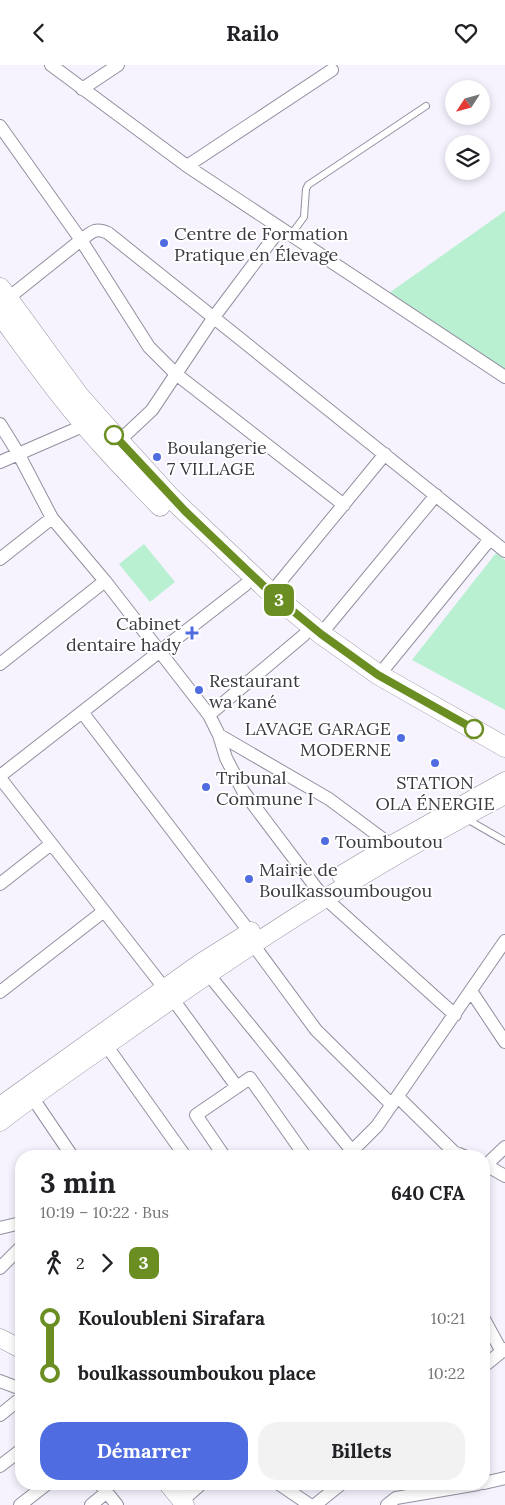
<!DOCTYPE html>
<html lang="fr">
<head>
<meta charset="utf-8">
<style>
  :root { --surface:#fff; --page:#f2f2f2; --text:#202124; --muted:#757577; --accent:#4f6de1 }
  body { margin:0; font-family:Lora,serif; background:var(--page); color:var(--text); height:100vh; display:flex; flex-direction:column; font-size:19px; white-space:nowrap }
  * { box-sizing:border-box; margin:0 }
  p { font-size:16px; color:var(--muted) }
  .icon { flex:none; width:28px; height:28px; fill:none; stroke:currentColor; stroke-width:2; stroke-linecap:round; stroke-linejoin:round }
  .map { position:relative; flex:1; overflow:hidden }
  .side { position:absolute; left:15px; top:1085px; width:475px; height:340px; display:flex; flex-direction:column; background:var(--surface); border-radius:20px; box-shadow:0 2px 8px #0003 }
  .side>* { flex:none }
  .badge { padding:0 10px; border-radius:8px; font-size:18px; line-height:32px }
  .needle { width:32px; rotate:234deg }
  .tools { position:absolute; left:445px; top:15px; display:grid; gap:10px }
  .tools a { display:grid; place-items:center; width:45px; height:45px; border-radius:50%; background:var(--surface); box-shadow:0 2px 8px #0003; font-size:25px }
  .map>.badge { position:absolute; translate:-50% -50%; box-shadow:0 0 0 2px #fff }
  .legs { display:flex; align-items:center; gap:8px; height:55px; padding:0 25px; font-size:16px }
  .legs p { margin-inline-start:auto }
  .summary { display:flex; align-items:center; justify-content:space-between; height:85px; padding:0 25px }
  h1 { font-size:28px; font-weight:700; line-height:38px }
  .action { display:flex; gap:10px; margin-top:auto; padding:10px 25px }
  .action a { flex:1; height:58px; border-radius:20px; background:var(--accent); color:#fff; font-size:20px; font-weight:700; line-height:58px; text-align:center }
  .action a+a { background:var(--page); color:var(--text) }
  ul { padding:0 25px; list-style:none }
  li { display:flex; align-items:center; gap:18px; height:55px; font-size:19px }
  li i { display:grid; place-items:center; width:8px; height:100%; margin:0 6px; background:currentColor }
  li i::after { content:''; width:12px; height:12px; margin:-6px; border:4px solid; border-radius:50%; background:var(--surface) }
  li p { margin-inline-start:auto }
  li:first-child i { background:linear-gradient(#0000 50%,currentColor 0) }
  li:last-child i { background:linear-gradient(currentColor 50%,#0000 0) }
  header { display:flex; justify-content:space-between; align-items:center; height:65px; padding:0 25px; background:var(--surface); font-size:22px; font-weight:700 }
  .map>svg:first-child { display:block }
  .green { fill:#b8f0d1 }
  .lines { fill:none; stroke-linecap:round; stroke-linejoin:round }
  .lane-casing { stroke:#948f9f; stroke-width:8 }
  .street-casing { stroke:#948f9f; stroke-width:14 }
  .secondary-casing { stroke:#948f9f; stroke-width:19 }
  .primary-casing { stroke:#948f9f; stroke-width:21 }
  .lane { stroke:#fff; stroke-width:6 }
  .street { stroke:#fff; stroke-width:12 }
  .secondary { stroke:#fff; stroke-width:18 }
  .primary { stroke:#fff; stroke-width:20 }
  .line-1-casing { stroke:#fff; stroke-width:11 }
  .line-1 { stroke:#6b8e23; stroke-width:8 }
  .poi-dot { fill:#4f6de1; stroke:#fff; stroke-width:2 }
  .stop-1-dot { fill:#fff; stroke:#6b8e23; stroke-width:2.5 }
  .labels { text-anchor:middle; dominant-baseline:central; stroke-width:4; stroke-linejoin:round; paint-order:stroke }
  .poi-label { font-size:18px; fill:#3b3940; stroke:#fff; text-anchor:start }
</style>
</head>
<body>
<header><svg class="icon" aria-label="back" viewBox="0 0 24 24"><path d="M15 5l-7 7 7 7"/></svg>Railo<svg class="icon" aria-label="heart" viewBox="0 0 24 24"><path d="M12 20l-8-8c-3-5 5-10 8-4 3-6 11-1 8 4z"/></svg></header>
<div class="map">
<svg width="505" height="1440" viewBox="0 0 505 1440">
  <rect width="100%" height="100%" fill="#f6f3fe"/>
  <!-- green -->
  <path class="green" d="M505,146V305L389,228Z
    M144,479L175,517L150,537L119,499Z
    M496,488L505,495V645L412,595Z"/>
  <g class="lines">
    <defs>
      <path id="lane" d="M290,171L304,152L306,124L308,120L426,41
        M465,753L505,776"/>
      <path id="street" d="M51,0L187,101L505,312
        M82,24L118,0
        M0,61L81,175C92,167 95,162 108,168L505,486
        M187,101L332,5
        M7,234L81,175L149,282L176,309L344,440
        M0,359L18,388L52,453L105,516L209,650L219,670L226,693L243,726L317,824L325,833L455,950
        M119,376L152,345L214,252L280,164
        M0,397L85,360
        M0,494L52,453
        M271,528L385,389
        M321,569L436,430
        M0,599L105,516
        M379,610L490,474
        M82,647L245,861
        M209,650L304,570
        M219,670L329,734L391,780
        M0,711L245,520
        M0,713L172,933L237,1022
        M0,819L51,779
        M249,874L316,965L392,1040
        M204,904L353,1087
        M471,926L505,977
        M0,927L104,846
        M106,980L185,1091
        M32,1032L72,1091
        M398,1032L454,1087L464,1091
        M224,1091L196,1050L250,1013L305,1091
        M347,1091L377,1061L505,876
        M484,1099L505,1111
        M484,1102L505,1082
        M0,1163L21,1158
        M0,1203L21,1182
        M484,1254L502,1287
        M484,1301L505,1284
        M0,1316L21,1324
        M0,1350L21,1333
        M0,1401L21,1385
        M484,1418L505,1413
        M100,1419L117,1440
        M279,1419L310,1440
        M182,1436L201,1419
        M20,1440L47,1419
        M91,1440L107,1427
        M315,1440L341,1419
        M387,1440L396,1433L478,1419"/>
      <path id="secondary" d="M341,810L391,780L505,716
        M0,1041L200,898L251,866
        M0,1057C39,1027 79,999 120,971C243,883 371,800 505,730
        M0,1273L21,1284
        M168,1419L185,1440"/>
      <path id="primary" d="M0,223L79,331L119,376L170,432L271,528L321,569L379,610L505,682
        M0,249C34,295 68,343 107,385C124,404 143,423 160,441"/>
    </defs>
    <!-- lane casing -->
    <use href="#lane" class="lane-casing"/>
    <!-- street casing -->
    <use href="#street" class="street-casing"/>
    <!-- secondary casing -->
    <use href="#secondary" class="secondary-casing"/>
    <!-- primary casing -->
    <use href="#primary" class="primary-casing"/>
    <!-- lane -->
    <use href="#lane" class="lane"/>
    <!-- street -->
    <use href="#street" class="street"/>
    <!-- secondary -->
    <use href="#secondary" class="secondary"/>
    <!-- primary -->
    <use href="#primary" class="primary"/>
  </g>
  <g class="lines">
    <defs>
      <path id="line-1" d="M114,370L185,446L271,528L321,569L378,610L474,664"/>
    </defs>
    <!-- line-1 casing -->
    <use href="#line-1" class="line-1-casing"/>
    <!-- line-1 -->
    <use href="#line-1" class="line-1"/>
  </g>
  <!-- markers -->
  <g class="poi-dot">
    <circle cx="164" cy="178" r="5"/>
    <circle cx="157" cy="392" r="5"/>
    <path d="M189.5 560.5h5v5h5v5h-5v5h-5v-5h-5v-5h5z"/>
    <circle cx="199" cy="625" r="5"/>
    <circle cx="401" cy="673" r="5"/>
    <circle cx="435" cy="698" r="5"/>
    <circle cx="206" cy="722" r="5"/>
    <circle cx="325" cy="776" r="5"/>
    <circle cx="249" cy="814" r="5"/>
  </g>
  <g class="stop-1-dot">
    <circle cx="114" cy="370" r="9"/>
    <circle cx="474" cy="664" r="9"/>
  </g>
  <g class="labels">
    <!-- poi labels -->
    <g class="poi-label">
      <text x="174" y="168">Centre de Formation<tspan x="174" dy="21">Pratique en Élevage</tspan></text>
      <text x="167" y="382">Boulangerie<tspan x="167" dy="21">7 VILLAGE</tspan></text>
      <text x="181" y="558" text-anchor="end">Cabinet<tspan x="181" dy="21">dentaire hady</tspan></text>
      <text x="209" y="615">Restaurant<tspan x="209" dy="21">wa kané</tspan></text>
      <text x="391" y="663" text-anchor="end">LAVAGE GARAGE<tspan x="391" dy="21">MODERNE</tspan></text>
      <text x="216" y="712">Tribunal<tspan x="216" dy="21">Commune I</tspan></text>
      <text x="435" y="717" text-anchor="middle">STATION<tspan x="435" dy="21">OLA ÉNERGIE</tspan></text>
      <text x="335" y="776">Toumboutou</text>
      <text x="259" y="804">Mairie de<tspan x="259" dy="21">Boulkassoumbougou</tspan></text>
    </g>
  </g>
</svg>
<div class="tools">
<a><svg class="needle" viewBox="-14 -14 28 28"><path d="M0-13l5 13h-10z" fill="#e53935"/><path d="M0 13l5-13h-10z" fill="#757577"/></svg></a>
<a><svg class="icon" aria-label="layers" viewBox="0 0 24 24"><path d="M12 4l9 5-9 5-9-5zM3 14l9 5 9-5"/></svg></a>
</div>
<b class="badge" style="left:279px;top:535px;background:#6b8e23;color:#fff">3</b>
<section class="side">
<div class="summary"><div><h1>3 min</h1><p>10:19 – 10:22 · Bus</p></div><b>640 CFA</b></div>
<div class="legs"><svg class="icon" aria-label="walk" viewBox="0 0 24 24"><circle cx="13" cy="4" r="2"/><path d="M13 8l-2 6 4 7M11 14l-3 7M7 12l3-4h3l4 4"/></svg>2<svg class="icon" aria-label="forward" viewBox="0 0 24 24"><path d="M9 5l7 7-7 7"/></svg><b class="badge" style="background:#6b8e23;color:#fff">3</b></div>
<ul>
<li><i style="color:#6b8e23"></i><b>Kouloubleni Sirafara</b><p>10:21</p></li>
<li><i style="color:#6b8e23"></i><b>boulkassoumboukou place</b><p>10:22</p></li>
</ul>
<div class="action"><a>Démarrer</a><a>Billets</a></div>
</section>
</div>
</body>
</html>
